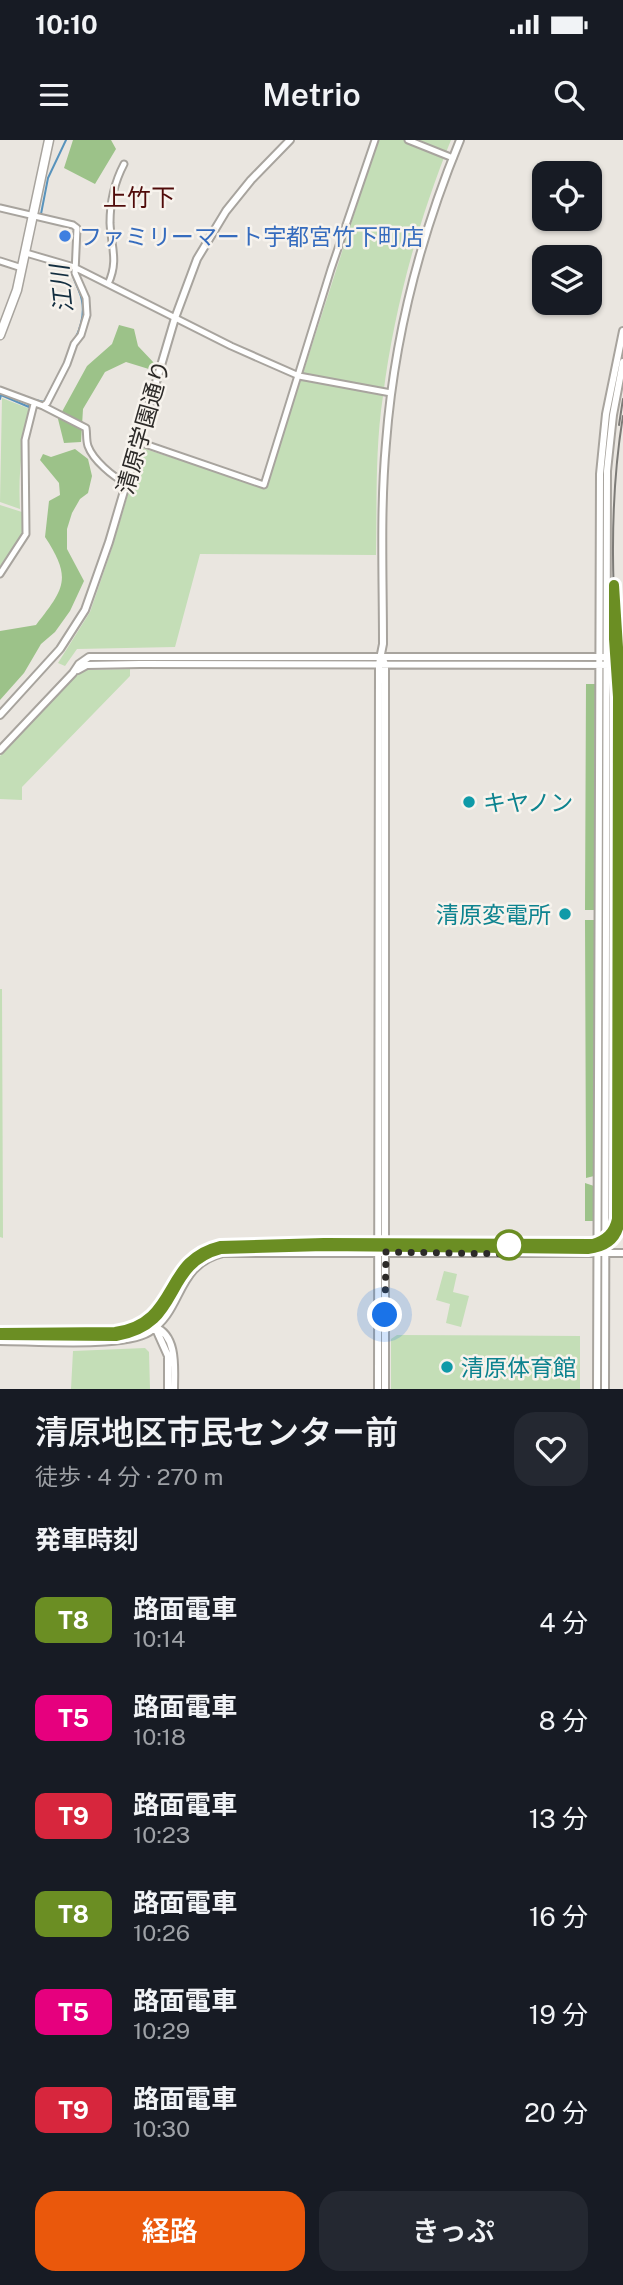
<!DOCTYPE html>
<html lang="ja">
<head>
<meta charset="utf-8">
<style>
  :root { --surface:#171b24; --page:#242831; --text:#f1f3f6; --muted:#9ea1a6; --accent:#ea580c }
  body { margin:0; font-family:"Public Sans","Noto Sans JP",sans-serif; background:var(--page); color:var(--text); height:100vh; display:flex; flex-direction:column; font-size:26px; white-space:nowrap }
  * { box-sizing:border-box; margin:0 }
  p { font-size:23px; color:var(--muted) }
  .icon { flex:none; width:38px; height:38px; fill:none; stroke:currentColor; stroke-width:2; stroke-linecap:round; stroke-linejoin:round }
  .map { position:relative; height:1249px; overflow:hidden }
  .details { display:flex; flex-direction:column; background:var(--surface); flex:1 }
  .details>* { flex:none }
  .badge { padding:0 14px; border-radius:10px; font-size:24px; line-height:46px }
  .controls { position:absolute; left:532px; top:21px; display:grid; gap:14px }
  .controls a { display:grid; place-items:center; width:70px; height:70px; border-radius:14px; background:var(--surface); box-shadow:0 2px 5px #0004; font-size:35px }
  .you { position:absolute; width:35px; height:35px; margin:-18px; border:5px solid #fff; border-radius:50%; background:#1a73e8; box-shadow:0 0 0 10px #1a73e833 }
  .map>.badge { position:absolute; translate:-50% -50%; box-shadow:0 0 0 4px #fff }
  h2 { padding:0 35px; font-size:26px; line-height:63px }
  .round { display:grid; place-items:center; flex:none; width:74px; height:74px; border-radius:21px; background:var(--page) }
  .head { display:flex; align-items:center; justify-content:space-between; height:119px; padding:0 35px }
  h1 { font-size:33px; font-weight:600; line-height:52px }
  .action { display:flex; gap:14px; margin-top:auto; padding:14px 35px }
  .action a { flex:1; height:80px; border-radius:21px; background:var(--accent); color:#fff; font-size:28px; font-weight:600; line-height:80px; text-align:center }
  .action a+a { background:var(--page); color:var(--text) }
  ul { padding:0; list-style:none }
  li { display:flex; align-items:center; gap:21px; height:98px; padding:0 35px }
  li div { flex:1 }
  li b { display:block; font-size:26px }
  li em { font-style:normal }
  li .badge { min-width:77px; font-weight:700; text-align:center }
  .status { display:flex; justify-content:space-between; align-items:center; height:49px; padding:0 35px; background:var(--surface); direction:ltr }
  .status svg { height:19px; fill:currentColor }
  header { display:flex; justify-content:space-between; align-items:center; height:91px; padding:0 35px; background:var(--surface); font-size:32px; font-weight:600 }
  .map>svg:first-child { display:block }
  .green { fill:#c4deb7 }
  .forest { fill:#9cc289 }
  .lines { fill:none; stroke-linecap:round; stroke-linejoin:round }
  .stream { stroke:#5893bc; stroke-width:2 }
  .minor-casing { stroke:#a8a49e; stroke-width:9 }
  .tertiary-casing { stroke:#a8a49e; stroke-width:10 }
  .trunk-casing { stroke:#a8a49e; stroke-width:11 }
  .minor { stroke:#fff; stroke-width:5 }
  .tertiary { stroke:#fff; stroke-width:6 }
  .trunk { stroke:#fff; stroke-width:8 }
  .tram { stroke:#7d7b77; stroke-width:2 }
  .line-casing { stroke:#fff; stroke-width:16 }
  .line { stroke:#6b8e23; stroke-width:10 }
  .walk { stroke:#2c2a28; stroke-width:7; stroke-dasharray:0 12.6 }
  .shop-dot { fill:#3f7fe0; stroke:#f7f3ed; stroke-width:2.5 }
  .culture-dot { fill:#0f9aa8; stroke:#f7f3ed; stroke-width:2.5 }
  .stop-dot { fill:#fff; stroke:#6b8e23; stroke-width:3.5 }
  .labels { text-anchor:middle; dominant-baseline:central; stroke-width:5; stroke-linejoin:round; paint-order:stroke }
  .shop-label { font-size:23px; fill:#366cbe; stroke:#f7f3ed; text-anchor:start }
  .street-label { font-size:23px; fill:#2c2a28; stroke:#f7f3ed }
  .culture-label { font-size:23px; fill:#0d838f; stroke:#f7f3ed; text-anchor:start }
  .neighbourhood-label { font-size:24px; fill:#500b0a; stroke:#f7f3ed }
  .water-label { font-size:24px; font-style:italic; fill:#132e40; stroke:#f7f3ed }
</style>
</head>
<body>
<div class="status"><b>10:10</b><svg viewBox="0 0 49 12"><path d="M0 12V9h3v3zM5 12V6h3v6zM10 12V3h3v9zM15 12V0h3v12zM26 1h20v11H26zM47 4h2v5h-2z"/></svg></div>
<header><svg class="icon" aria-label="menu" viewBox="0 0 24 24"><path d="M4 6h16M4 12h16M4 18h16"/></svg>Metrio<svg class="icon" aria-label="search" viewBox="0 0 24 24"><circle cx="10" cy="10" r="6"/><path d="M15 15l6 6"/></svg></header>
<div class="map">
<svg width="623" height="1249" viewBox="0 0 623 1249">
  <rect width="100%" height="100%" fill="#eae6e0"/>
  <!-- green -->
  <path class="green" d="M378,0H451C418,81 394,169 383,256C375,308 377,363 376,415L200,414L175,507L77,509L65,526L58,523L90,472L111,411L142,308L266,348Z
    M2,258L30,269C22,303 18,334 20,369L0,362Z
    M0,365L22,372L24,396L0,426Z
    M130,529V536L22,647V660L0,659V616L82,530Z
    M0,849H2L3,1098L0,1097Z
    M444,1131L457,1134L453,1152L469,1156L461,1187L446,1183L450,1164L436,1160Z
    M397,1195L580,1196V1249H391V1199Z
    M145,1208L149,1212L150,1249H71L73,1211Z"/>
  <!-- forest -->
  <path class="forest" d="M73,0H111L116,9L95,44L64,28Z
    M119,185L134,189L138,206L155,224L152,230L126,222L105,232L83,269L81,302L64,303L58,279L87,226L112,204Z
    M75,309L88,319L92,336L88,353L80,359L72,373L67,389V409L84,441L70,471L55,492L41,504L24,533L0,560V491L36,485C65,448 72,438 45,397L49,361L60,355L59,343L40,320L43,314L51,317Z
    M586,544H595L594,770H585Z
    M585,780H594V1036L586,1038Z
    M585,1043L594,1046V1081H585Z"/>
  <g class="lines">
    <!-- stream -->
    <path class="stream" d="M41,74L48,38L66,0
      M73,120L74,105
      M72,129C72,137 76,143 79,151C86,167 83,182 76,197
      M0,259L1,255L29,267V264
      M31,259L44,262L48,255"/>
    <defs>
      <path id="minor" d="M408,0L453,18
        M0,68L73,85L77,88L75,133L86,158L87,175L81,195L74,204L67,224L47,263L43,266L0,250
        M26,113L74,127L231,206L299,236L391,253
        M0,121L22,128
        M108,144C119,121 111,106 110,83C110,61 114,43 124,24
        M43,266L86,288C87,294 86,300 88,306C93,320 113,337 126,343
        M139,302L264,345L331,129L375,0
        M0,434L26,394L25,300L34,264"/>
      <path id="tertiary" d="M382,517L385,524V1249
        M78,530L87,525L140,524L623,525
        M0,575L60,509L85,470L109,402L175,178L197,119L226,71L251,40L290,0
        M0,610L73,533L79,524L89,517H623
        M155,1187C178,1196 174,1229 174,1249
        M155,1187L168,1216V1249
        M0,1201C33,1201 124,1208 149,1192C184,1170 175,1125 223,1113H623
        M378,1249L379,524L383,504C383,437 380,370 386,303C394,198 420,97 460,0
        M597,1249L600,334L606,274L623,191
        M605,1249L607,331L613,275L623,222"/>
      <path id="trunk" d="M0,195L17,150L49,0"/>
    </defs>
    <!-- minor casing -->
    <use href="#minor" class="minor-casing"/>
    <!-- tertiary casing -->
    <use href="#tertiary" class="tertiary-casing"/>
    <!-- trunk casing -->
    <use href="#trunk" class="trunk-casing"/>
    <!-- minor -->
    <use href="#minor" class="minor"/>
    <!-- tertiary -->
    <use href="#tertiary" class="tertiary"/>
    <!-- trunk -->
    <use href="#trunk" class="trunk"/>
    <!-- tram -->
    <path class="tram" d="M619,285L623,259
      M0,1195L116,1196C181,1187 163,1124 221,1109L324,1106L588,1109C606,1108 618,1099 620,1079L621,554C612,462 608,367 623,276"/>
  </g>
  <g class="lines">
    <defs>
      <path id="line" d="M0,1193L115,1192C180,1183 161,1120 220,1106L324,1103L593,1104C606,1100 614,1093 617,1079L618,557L614,499V445L621,554L620,1079C618,1099 606,1107 588,1109L324,1106L221,1109C161,1125 184,1185 116,1196L0,1195"/>
    </defs>
    <!-- line casing -->
    <use href="#line" class="line-casing"/>
    <!-- line -->
    <use href="#line" class="line"/>
    <!-- walk -->
    <path class="walk" d="M385,1175L386,1112L514,1114L509,1105"/>
  </g>
  <!-- markers -->
  <circle class="shop-dot" cx="65" cy="96" r="7"/>
  <g class="culture-dot">
    <circle cx="469" cy="662" r="7"/>
    <circle cx="565" cy="774" r="7"/>
    <circle cx="447" cy="1227" r="7"/>
  </g>
  <circle class="stop-dot" cx="509" cy="1105" r="14"/>
  <g class="labels">
    <!-- shop labels -->
    <g class="shop-label">
      <text x="79" y="96">ファミリーマート宇都宮竹下町店</text>
    </g>
    <!-- street labels -->
    <g class="street-label">
      <text transform="translate(143 287) rotate(-74)">清原学園通り</text>
    </g>
    <!-- culture labels -->
    <g class="culture-label">
      <text x="483" y="662">キヤノン</text>
      <text x="551" y="774" text-anchor="end">清原変電所</text>
      <text x="461" y="1227">清原体育館</text>
    </g>
    <!-- neighbourhood labels -->
    <g class="neighbourhood-label">
      <text x="139" y="57">上竹下</text>
    </g>
    <!-- water labels -->
    <g class="water-label">
      <text transform="translate(61 149) rotate(-96)">江川</text>
    </g>
  </g>
</svg>
<div class="controls">
<a><svg class="icon" aria-label="locate" viewBox="0 0 24 24"><circle cx="12" cy="12" r="6"/><path d="M12 2v4M12 18v4M2 12h4M18 12h4"/></svg></a>
<a><svg class="icon" aria-label="layers" viewBox="0 0 24 24"><path d="M12 4l9 5-9 5-9-5zM3 14l9 5 9-5"/></svg></a>
</div>
<div class="you" style="left:385px;top:1175px"></div>
</div>
<section class="details">
<div class="head"><div><h1>清原地区市民センター前</h1><p>徒歩 · 4 分 · 270 m</p></div><a class="round"><svg class="icon" aria-label="heart" viewBox="0 0 24 24"><path d="M12 20l-8-8c-3-5 5-10 8-4 3-6 11-1 8 4z"/></svg></a></div>
<h2>発車時刻</h2>
<ul>
<li><span class="badge" style="background:#6b8e23;color:#fff">T8</span><div><b>路面電車</b><p>10:14</p></div><em>4 分</em></li>
<li><span class="badge" style="background:#e6007e;color:#fff">T5</span><div><b>路面電車</b><p>10:18</p></div><em>8 分</em></li>
<li><span class="badge" style="background:#d7263d;color:#fff">T9</span><div><b>路面電車</b><p>10:23</p></div><em>13 分</em></li>
<li><span class="badge" style="background:#6b8e23;color:#fff">T8</span><div><b>路面電車</b><p>10:26</p></div><em>16 分</em></li>
<li><span class="badge" style="background:#e6007e;color:#fff">T5</span><div><b>路面電車</b><p>10:29</p></div><em>19 分</em></li>
<li><span class="badge" style="background:#d7263d;color:#fff">T9</span><div><b>路面電車</b><p>10:30</p></div><em>20 分</em></li>
</ul>
<div class="action"><a>経路</a><a>きっぷ</a></div>
</section>
</body>
</html>
